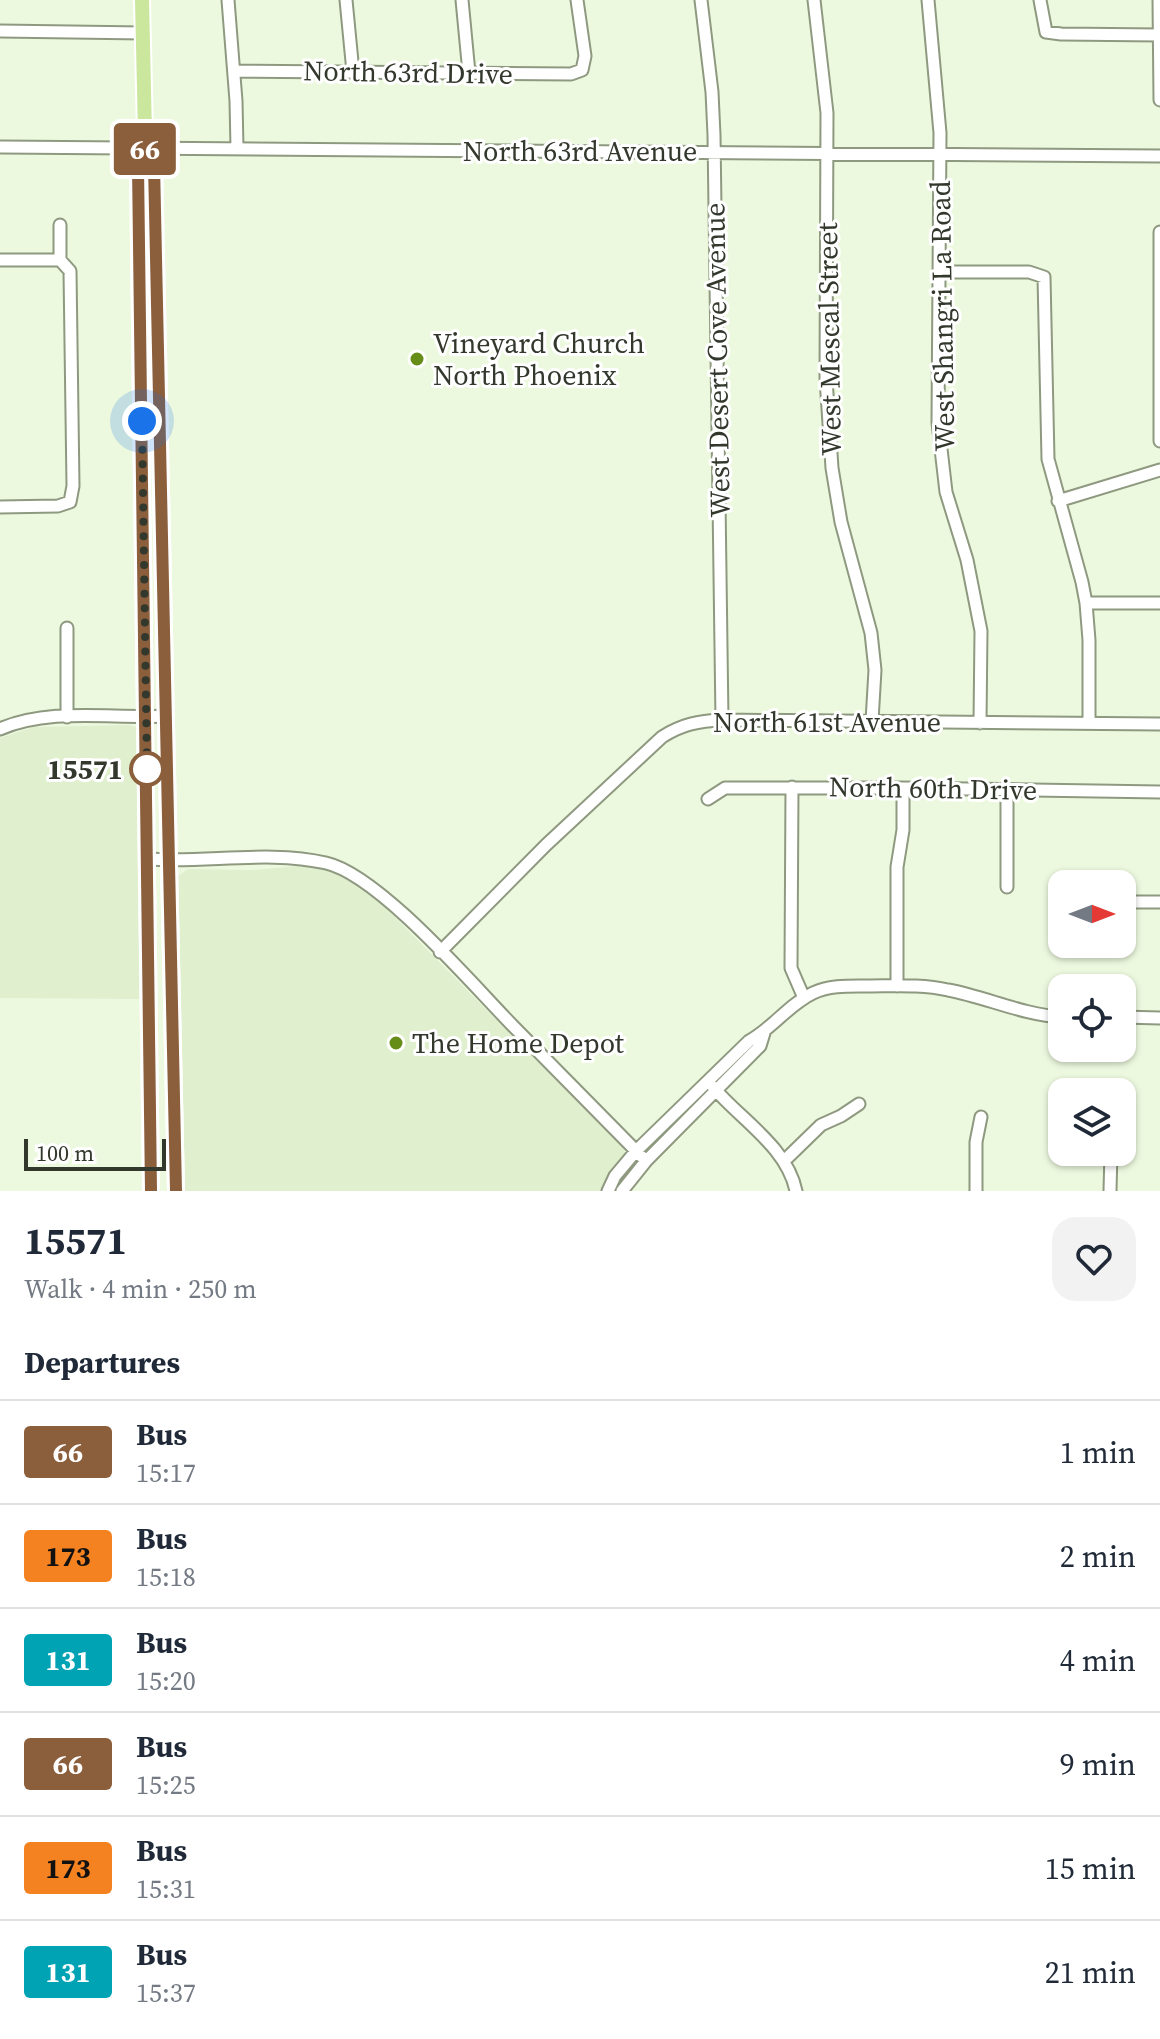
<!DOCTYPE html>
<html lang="en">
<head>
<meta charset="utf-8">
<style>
  :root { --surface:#fff; --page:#f2f2f3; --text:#1f2937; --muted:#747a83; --line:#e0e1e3 }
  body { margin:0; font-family:"Source Serif 4",serif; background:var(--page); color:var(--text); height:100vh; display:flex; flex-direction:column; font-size:30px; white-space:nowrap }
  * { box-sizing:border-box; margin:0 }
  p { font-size:26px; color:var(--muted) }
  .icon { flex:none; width:44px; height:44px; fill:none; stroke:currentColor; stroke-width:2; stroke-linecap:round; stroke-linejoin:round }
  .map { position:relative; height:1191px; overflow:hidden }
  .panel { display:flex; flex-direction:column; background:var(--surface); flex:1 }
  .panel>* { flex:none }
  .badge { padding:0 16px; border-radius:6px; font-size:28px; line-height:52px }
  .needle { width:52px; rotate:90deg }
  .buttons { position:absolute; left:1048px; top:870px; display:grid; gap:16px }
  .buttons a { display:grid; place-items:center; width:88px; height:88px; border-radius:16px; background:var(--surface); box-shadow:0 2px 6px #0004; font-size:40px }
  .scale { position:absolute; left:24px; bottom:20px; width:142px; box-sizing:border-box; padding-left:8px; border:4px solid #33382d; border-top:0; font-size:22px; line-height:28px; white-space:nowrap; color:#33382d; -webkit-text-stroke:6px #fff; paint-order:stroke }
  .you { position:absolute; width:40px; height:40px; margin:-20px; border:6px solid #fff; border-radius:50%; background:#1a73e8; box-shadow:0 0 0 12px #1a73e833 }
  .map>.badge { position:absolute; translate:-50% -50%; box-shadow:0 0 0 4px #fff }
  h2 { padding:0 24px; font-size:30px; line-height:72px }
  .round { display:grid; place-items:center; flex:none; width:84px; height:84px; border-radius:24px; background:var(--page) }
  .overview { display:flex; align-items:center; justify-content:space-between; height:136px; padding:0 24px }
  h1 { font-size:38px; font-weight:700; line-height:60px }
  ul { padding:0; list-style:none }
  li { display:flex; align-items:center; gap:24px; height:104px; padding:0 24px; border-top:2px solid var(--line) }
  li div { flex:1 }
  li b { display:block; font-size:30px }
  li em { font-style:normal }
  li .badge { min-width:88px; font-weight:700; text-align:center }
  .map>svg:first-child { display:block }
  .built { fill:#e0efce }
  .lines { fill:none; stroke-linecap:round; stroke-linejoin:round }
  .minor-casing { stroke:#8e9980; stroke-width:15 }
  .major-casing { stroke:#fff; stroke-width:18 }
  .minor { stroke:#fff; stroke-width:11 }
  .major { stroke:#cbe79d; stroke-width:14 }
  .line-casing { stroke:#fff; stroke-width:18 }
  .line { stroke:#8b5e3c; stroke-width:12 }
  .walk { stroke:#33382d; stroke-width:8; stroke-dasharray:0 14.4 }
  .poi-dot { fill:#678d19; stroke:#fff; stroke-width:3 }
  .stop-dot { fill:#fff; stroke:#8b5e3c; stroke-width:4 }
  .labels { text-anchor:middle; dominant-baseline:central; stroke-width:6; stroke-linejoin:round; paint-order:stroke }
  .street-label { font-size:28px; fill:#33382d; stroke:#fff }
  .poi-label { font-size:28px; fill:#33382d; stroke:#fff; text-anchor:start }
  .stop-label { font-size:28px; font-weight:bold; fill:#33382d; stroke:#fff; text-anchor:end }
</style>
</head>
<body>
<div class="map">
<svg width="1160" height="1191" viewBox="0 0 1160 1191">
  <rect width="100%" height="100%" fill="#edf9df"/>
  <!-- built -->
  <path class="built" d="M129,725L140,728L146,999L0,998V738L34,727Z
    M309,865L341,874L369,891L622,1147L625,1152L623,1160L603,1191H185L178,876L188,869L253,870Z"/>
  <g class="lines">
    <defs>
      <path id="minor" d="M228,0L236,101L237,148
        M346,0L353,72
        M462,0L469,73
        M701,0L712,92L714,135L722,720
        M814,0L827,113L826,379L832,468L841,522L871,633L875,670L872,721
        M928,0L940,133L938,423L946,492L967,560L981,631L980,723
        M1040,0L1046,32L1061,34L1159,35
        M1159,0L1160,100
        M0,31L143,33
        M234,71L571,74L582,70L585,56L577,0
        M0,147L1160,156
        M60,225V260
        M1160,232V441
        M0,260H60L70,271L73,486L70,502L58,506L0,507
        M939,272H1029L1044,277L1048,459L1082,582L1086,603L1089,640V723
        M1058,501L1160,470
        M1086,603H1160
        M67,628V717
        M0,729C51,707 112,719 166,716
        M792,787L791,968L804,998
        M1007,789V887
        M708,799L725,788H903L1160,792
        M149,859C206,863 270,850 326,863C379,875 472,984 513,1026C557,1071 602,1116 646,1161
        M1131,902H1160
        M440,952L546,845L662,737C682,724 699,721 722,720L1160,724
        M897,986V867L903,830V788
        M1122,1017L1160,1018
        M713,1087C741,1120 787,1147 796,1191
        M784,1161L821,1125L841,1116L859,1104
        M608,1191L615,1176L636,1151L749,1041C773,1028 788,1005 813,993C830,985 849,986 868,986C894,986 922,984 948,990C986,997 1023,1015 1062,1017
        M622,1191L646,1161L760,1046L764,1033
        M976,1191V1142L981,1117
        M1110,1191L1111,1152"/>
      <path id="major" d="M142,0L145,134V148L138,166L151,1191
        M145,148L154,164L176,1191"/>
    </defs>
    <!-- minor casing -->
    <use href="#minor" class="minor-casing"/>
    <!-- major casing -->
    <use href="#major" class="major-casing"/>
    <!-- minor -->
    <use href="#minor" class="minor"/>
    <!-- major -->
    <use href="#major" class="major"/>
  </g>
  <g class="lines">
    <defs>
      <path id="line" d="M151,1191L138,166L145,148L154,164L176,1191"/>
    </defs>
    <!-- line casing -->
    <use href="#line" class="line-casing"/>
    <!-- line -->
    <use href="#line" class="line"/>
    <!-- walk -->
    <path class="walk" d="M142,421L147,769"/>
  </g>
  <!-- markers -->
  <g class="poi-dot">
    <circle cx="417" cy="359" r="8"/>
    <circle cx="396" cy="1043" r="8"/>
  </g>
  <circle class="stop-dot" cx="147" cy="769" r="16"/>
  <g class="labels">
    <!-- street labels -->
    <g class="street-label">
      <text transform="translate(408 72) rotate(1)">North 63rd Drive</text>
      <text x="580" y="151">North 63rd Avenue</text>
      <text transform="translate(942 316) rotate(-91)">West Shangri La Road</text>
      <text transform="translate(829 339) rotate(-91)">West Mescal Street</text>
      <text transform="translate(717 360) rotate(-91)">West Desert Cove Avenue</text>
      <text x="827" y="722">North 61st Avenue</text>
      <text transform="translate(933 788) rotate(1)">North 60th Drive</text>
    </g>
    <!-- poi labels -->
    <g class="poi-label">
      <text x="433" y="343">Vineyard Church<tspan x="433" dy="32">North Phoenix</tspan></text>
      <text x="412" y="1043">The Home Depot</text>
    </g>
    <!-- stop labels -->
    <g class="stop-label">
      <text x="123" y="769">15571</text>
    </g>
  </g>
</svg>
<div class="buttons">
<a><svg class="needle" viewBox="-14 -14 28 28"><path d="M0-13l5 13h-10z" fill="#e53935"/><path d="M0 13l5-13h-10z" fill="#747a83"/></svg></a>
<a><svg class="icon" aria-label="locate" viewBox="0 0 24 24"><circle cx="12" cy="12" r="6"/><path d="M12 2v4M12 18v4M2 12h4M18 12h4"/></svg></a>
<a><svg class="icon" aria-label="layers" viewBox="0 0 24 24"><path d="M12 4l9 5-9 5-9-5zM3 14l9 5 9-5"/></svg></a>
</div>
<div class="scale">100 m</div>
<div class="you" style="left:142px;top:421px"></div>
<b class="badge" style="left:145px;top:149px;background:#8b5e3c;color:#fff">66</b>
</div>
<section class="panel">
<div class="overview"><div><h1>15571</h1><p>Walk · 4 min · 250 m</p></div><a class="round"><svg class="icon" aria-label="heart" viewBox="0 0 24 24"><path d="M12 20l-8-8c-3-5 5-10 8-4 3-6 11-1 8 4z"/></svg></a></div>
<h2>Departures</h2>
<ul>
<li><span class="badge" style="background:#8b5e3c;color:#fff">66</span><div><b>Bus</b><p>15:17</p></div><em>1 min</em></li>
<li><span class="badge" style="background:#f58220;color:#111">173</span><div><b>Bus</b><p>15:18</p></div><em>2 min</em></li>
<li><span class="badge" style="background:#00a3b4;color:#fff">131</span><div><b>Bus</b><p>15:20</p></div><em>4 min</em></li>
<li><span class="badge" style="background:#8b5e3c;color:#fff">66</span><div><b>Bus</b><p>15:25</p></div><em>9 min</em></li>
<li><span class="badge" style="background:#f58220;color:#111">173</span><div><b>Bus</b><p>15:31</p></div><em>15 min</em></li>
<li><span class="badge" style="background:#00a3b4;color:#fff">131</span><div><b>Bus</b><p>15:37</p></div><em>21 min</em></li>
</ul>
</section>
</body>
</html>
